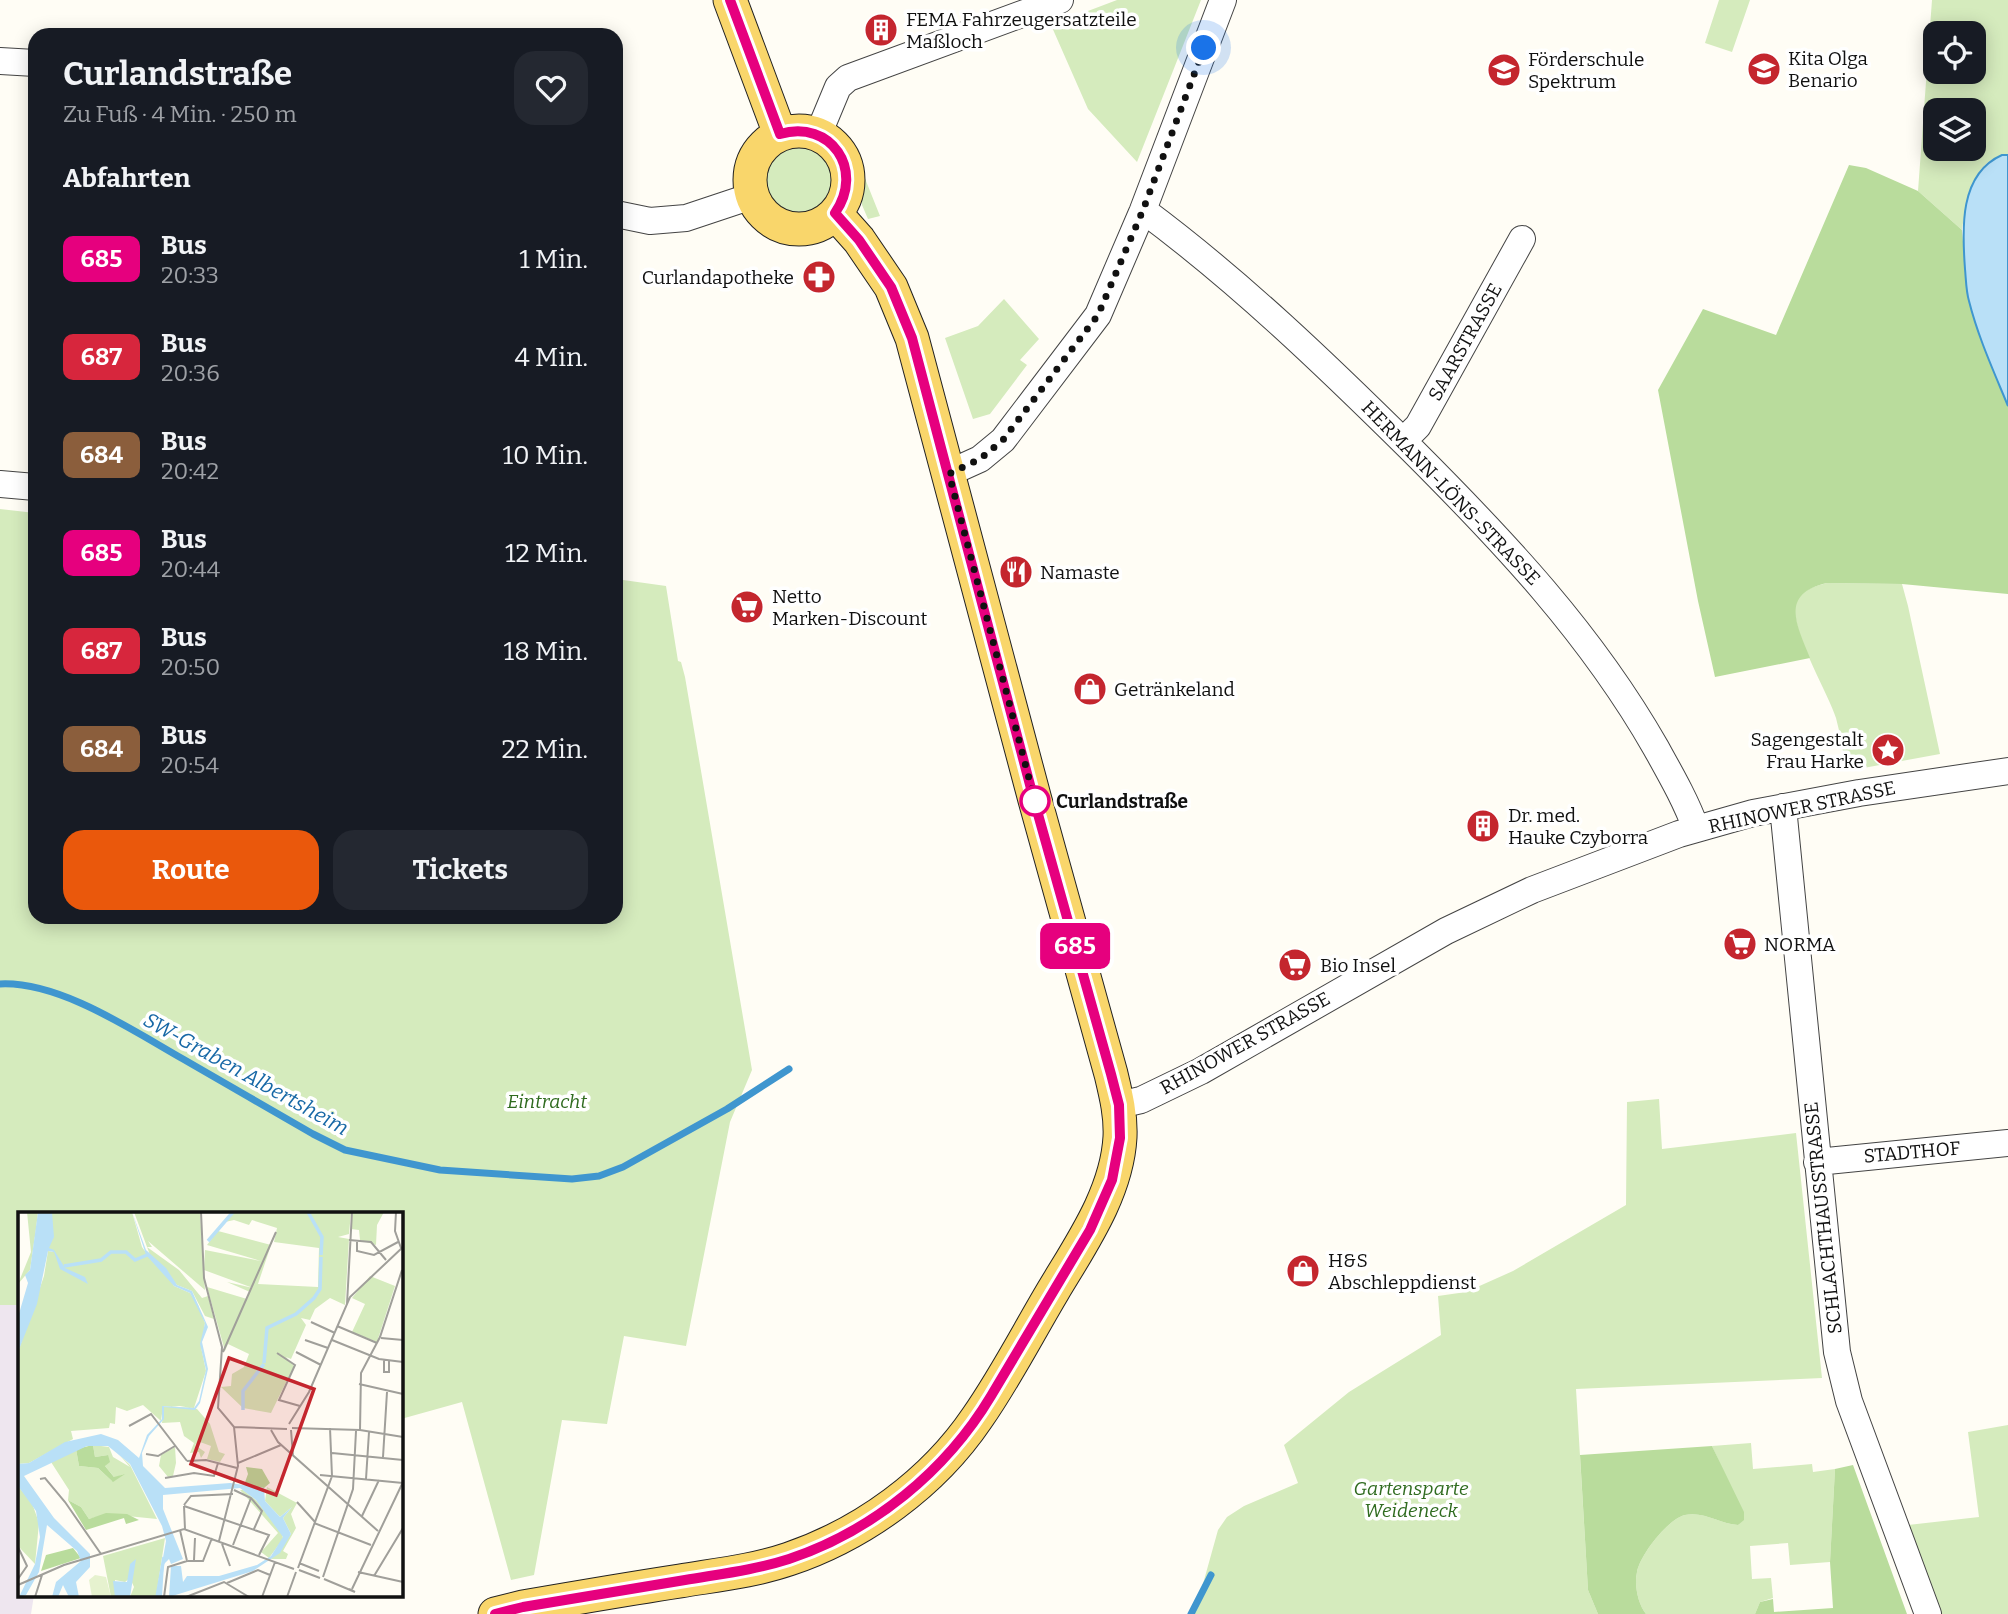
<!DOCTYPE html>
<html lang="de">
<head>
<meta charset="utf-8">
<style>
  :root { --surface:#171b24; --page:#242831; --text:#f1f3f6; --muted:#9ea1a6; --accent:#ea580c }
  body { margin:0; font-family:Bitter,serif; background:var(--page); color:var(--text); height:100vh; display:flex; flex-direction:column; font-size:26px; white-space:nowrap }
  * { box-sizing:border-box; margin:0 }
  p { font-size:23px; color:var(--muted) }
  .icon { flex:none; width:38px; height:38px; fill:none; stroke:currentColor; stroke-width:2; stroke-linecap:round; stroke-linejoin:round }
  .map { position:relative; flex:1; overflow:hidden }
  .drawer { position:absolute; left:28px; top:28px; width:595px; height:896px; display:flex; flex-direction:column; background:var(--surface); border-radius:21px; box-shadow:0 4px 18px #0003 }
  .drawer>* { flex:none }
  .badge { padding:0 14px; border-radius:10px; font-size:24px; line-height:46px }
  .fabs { position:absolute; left:1923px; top:21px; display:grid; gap:14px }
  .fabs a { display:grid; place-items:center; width:63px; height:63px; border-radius:14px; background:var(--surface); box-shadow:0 4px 18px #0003; font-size:35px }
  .you { position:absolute; width:35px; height:35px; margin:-18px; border:5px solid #fff; border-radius:50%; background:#1a73e8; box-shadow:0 0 0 10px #1a73e833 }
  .map>.badge { position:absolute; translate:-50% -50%; box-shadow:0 0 0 4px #fff }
  h2 { padding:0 35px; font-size:26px; line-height:63px }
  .round { display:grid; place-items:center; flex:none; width:74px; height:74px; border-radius:21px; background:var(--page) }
  .headline { display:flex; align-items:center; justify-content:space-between; height:119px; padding:0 35px }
  h1 { font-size:33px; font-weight:700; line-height:52px }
  .primary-button { display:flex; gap:14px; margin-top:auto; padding:14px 35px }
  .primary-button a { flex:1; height:80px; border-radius:21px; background:var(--accent); color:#fff; font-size:28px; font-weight:700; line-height:80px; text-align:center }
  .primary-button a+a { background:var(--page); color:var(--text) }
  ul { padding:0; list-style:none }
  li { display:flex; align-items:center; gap:21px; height:98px; padding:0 35px }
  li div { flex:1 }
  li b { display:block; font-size:26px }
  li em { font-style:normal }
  li .badge { min-width:77px; font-weight:700; text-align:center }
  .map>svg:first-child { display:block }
  .industrial { fill:#eee6ef }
  .green { fill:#d5ebbd; fill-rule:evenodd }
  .forest { fill:#b9dc9c }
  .water { fill:#b9e0f7; stroke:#3f96cf; stroke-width:2 }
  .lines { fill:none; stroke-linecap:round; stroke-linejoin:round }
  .stream { stroke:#3f96cf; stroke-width:7 }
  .minor-casing { stroke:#444; stroke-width:28 }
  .major-casing { stroke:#222; stroke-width:35 }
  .minor { stroke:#fff; stroke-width:26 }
  .major { stroke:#f9d66b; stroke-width:33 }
  .line-casing { stroke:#fff; stroke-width:16 }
  .line { stroke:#e6007e; stroke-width:10 }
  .walk { stroke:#111; stroke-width:7; stroke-dasharray:0 12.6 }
  .stop-dot { fill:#fff; stroke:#e6007e; stroke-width:3.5 }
  .labels { text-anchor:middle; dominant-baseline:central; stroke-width:7; stroke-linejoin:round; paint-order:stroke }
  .poi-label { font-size:19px; fill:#111; stroke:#fff; text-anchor:start }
  .street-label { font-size:19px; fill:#111; stroke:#fff }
  .stop-label { font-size:19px; font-weight:bold; fill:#111; stroke:#fff; text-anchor:start }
  .park-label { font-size:19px; font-style:italic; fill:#2f6b1f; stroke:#fff }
  .water-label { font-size:21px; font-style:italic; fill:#1768a6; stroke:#fff }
  .inset-river { fill:none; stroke:#b9e0f7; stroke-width:3.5 }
  .inset-road { fill:none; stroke:#a09f9a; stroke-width:2 }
  .view { fill:#c4262e; fill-opacity:0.15; stroke:#c4262e; stroke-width:3.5 }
  .inset-edge { fill:none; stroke:#111; stroke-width:3.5 }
</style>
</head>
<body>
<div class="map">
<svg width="2008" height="1614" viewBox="0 0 2008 1614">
  <rect width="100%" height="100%" fill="#fffdf5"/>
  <!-- industrial -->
  <path class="industrial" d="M0,1305H19V1595H34L31,1614H0Z"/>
  <!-- green -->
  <path class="green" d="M1117,0H1201L1137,162L1088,109L1051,25Z
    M1719,0H1750L1732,52L1705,43Z
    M1932,0H2008V155C1972,157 1967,203 1962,230L1918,191ZM1936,33H1974V72H1936ZM1936,110H1974V149H1936Z
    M766 179a33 33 0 1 1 66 0a33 33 0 1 1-66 0Z
    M862,171L880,216L868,219L862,205Z
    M1004,299L1039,339L1020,360L1027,365L990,414L973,419L945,338L978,326Z
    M0,509L35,513V917H616V579L666,586L678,661L681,662L685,677L752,1070L730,1122L686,1346L624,1336L607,1424L562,1420L534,1575L511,1580L462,1402L401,1419V1213H19V1305H0Z
    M1827,583L1902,584L1908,606L1940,754L1847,771C1843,754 1841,736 1836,718C1828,692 1788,627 1796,602C1801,590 1815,586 1827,583Z
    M1659,1099L1662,1149L1796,1133L1822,1378L1576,1389L1588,1590L1598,1614H1189L1201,1591L1218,1530L1227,1517L1244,1506L1298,1483L1284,1445L1349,1392L1441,1335L1438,1296L1466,1292L1513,1271L1626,1205L1627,1102Z
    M2008,1425V1614H1939L1908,1525L1979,1517L1968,1432Z
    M1751,1443L1753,1469L1812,1464L1813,1472L1835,1469L1830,1562L1790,1565L1788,1543L1750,1546L1752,1579L1771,1578L1773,1598L1760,1602L1755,1614H1646C1638,1604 1634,1585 1637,1572C1640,1555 1668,1519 1685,1515C1704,1511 1720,1524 1738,1525L1744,1516L1712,1446Z"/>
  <!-- forest -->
  <path class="forest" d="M1849,165L1866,168L1918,191L1962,230L1968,299L2008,406V594L1902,584L1827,583C1779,594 1797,625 1810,658L1715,677L1698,601L1658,390L1703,309L1776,335Z
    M1712,1446L1744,1512V1520L1738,1525C1720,1524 1704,1511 1685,1515C1668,1519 1640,1555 1637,1572C1634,1585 1638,1604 1646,1614H1598L1588,1590L1580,1455Z
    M1853,1465L1907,1614H1755L1760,1602L1773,1599L1774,1612L1833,1608L1830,1562L1835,1469Z"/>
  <!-- water -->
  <path class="water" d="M2002,155H2008V406C1994,372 1978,337 1969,301C1966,291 1966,279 1965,269C1962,229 1959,174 2002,155Z"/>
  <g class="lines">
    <!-- stream -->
    <path class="stream" d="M0,984C59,981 132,1030 183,1059C226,1084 270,1109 313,1134L345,1150L440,1170L572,1179L599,1176L623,1167L727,1109L789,1069
      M1191,1614L1211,1575"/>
    <defs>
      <path id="minor" d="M0,61L35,63
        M818,135L838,87L848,78L1060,0
        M1143,210C1240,282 1326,365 1412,450C1504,542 1591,634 1656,748C1671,775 1686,801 1696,829
        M616,214L650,221L686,218L752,196
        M1403,441L1418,426L1522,239
        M949,473L980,459L1003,440L1098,315L1143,210L1223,0
        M0,484L35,487
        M1783,807L1837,1352L1849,1401L1928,1614
        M1119,1105L1141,1100L1201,1071L1446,931L1532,890L1679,834L1753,813L1859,793L2008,771
        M1817,1162L2008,1143"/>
      <path id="major" d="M730,0L780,134
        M750 180a49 49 0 1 1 98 0a49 49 0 1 1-98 0Z
        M495,1614L523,1607C575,1598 628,1589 680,1581C716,1575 754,1571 789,1559C863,1534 933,1483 977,1418C1005,1378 1028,1333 1053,1291C1081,1244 1117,1193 1120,1137C1121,1115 1116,1095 1111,1074L1035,800L912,338L891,287L859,240L835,213"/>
    </defs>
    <!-- minor casing -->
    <use href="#minor" class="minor-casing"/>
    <!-- major casing -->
    <use href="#major" class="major-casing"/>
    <!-- minor -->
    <use href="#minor" class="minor"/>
    <!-- major -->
    <use href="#major" class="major"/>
  </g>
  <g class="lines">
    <defs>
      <path id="line" d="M495,1614L523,1607C577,1598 631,1589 685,1580C720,1574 755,1570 789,1559C873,1531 946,1471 991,1396L1090,1230L1112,1180L1120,1138L1119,1105L1111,1074L1034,800L912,338L891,287L859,240L835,213C865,170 831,119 780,134L730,0"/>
    </defs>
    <!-- line casing -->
    <use href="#line" class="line-casing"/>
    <!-- line -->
    <use href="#line" class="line"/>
    <!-- walk -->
    <path class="walk" d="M1035,801L949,474L980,459L1003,440L1098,315L1143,210L1204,48"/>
  </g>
  <!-- icons -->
  <defs>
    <symbol id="building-disc" viewBox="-11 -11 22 22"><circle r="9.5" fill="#c4262e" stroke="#fff"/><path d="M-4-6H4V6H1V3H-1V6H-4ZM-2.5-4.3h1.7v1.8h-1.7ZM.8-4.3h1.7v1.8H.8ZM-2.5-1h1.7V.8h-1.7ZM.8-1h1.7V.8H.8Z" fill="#fff"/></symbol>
    <symbol id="school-disc" viewBox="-11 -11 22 22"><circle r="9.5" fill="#c4262e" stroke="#fff"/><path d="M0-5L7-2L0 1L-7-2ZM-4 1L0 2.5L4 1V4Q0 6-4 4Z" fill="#fff"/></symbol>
    <symbol id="pharmacy-disc" viewBox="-11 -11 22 22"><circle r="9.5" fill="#c4262e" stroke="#fff"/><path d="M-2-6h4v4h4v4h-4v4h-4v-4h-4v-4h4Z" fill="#fff"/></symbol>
    <symbol id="restaurant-disc" viewBox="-11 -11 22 22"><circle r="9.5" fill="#c4262e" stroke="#fff"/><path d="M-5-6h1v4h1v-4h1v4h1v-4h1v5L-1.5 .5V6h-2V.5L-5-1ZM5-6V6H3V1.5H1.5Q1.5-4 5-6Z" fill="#fff"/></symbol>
    <symbol id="supermarket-disc" viewBox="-11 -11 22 22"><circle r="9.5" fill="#c4262e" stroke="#fff"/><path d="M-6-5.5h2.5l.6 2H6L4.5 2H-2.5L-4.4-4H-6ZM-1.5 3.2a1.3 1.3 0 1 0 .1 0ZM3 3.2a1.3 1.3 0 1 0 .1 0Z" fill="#fff"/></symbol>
    <symbol id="shop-disc" viewBox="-11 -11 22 22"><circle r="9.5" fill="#c4262e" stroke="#fff"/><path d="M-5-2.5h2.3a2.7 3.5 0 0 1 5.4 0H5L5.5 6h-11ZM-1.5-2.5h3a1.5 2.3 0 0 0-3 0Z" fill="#fff"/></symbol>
    <symbol id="sight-disc" viewBox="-11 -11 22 22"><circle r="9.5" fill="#c4262e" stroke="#fff"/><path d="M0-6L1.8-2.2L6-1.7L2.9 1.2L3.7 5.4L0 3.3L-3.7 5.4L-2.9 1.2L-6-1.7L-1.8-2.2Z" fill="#fff"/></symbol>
  </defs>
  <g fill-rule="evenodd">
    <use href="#building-disc" x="862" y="11" width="38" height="38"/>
    <use href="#school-disc" x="1745" y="50" width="38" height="38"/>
    <use href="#school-disc" x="1485" y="51" width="38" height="38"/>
    <use href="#pharmacy-disc" x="800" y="258" width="38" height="38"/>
    <use href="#restaurant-disc" x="997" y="553" width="38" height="38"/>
    <use href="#supermarket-disc" x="728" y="588" width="38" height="38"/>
    <use href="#shop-disc" x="1071" y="670" width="38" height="38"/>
    <use href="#sight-disc" x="1869" y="731" width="38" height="38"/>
    <use href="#building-disc" x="1464" y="807" width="38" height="38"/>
    <use href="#supermarket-disc" x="1721" y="925" width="38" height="38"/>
    <use href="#supermarket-disc" x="1276" y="946" width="38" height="38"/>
    <use href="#shop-disc" x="1284" y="1252" width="38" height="38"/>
  </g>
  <!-- markers -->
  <circle class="stop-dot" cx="1035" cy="801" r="14"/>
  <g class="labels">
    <!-- poi labels -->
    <g class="poi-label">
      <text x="906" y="19">FEMA Fahrzeugersatzteile<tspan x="906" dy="22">Maßloch</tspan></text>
      <text x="1788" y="58">Kita Olga<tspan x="1788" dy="22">Benario</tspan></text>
      <text x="1528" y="59">Förderschule<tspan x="1528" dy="22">Spektrum</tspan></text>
      <text x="794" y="277" text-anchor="end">Curlandapotheke</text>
      <text x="1040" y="572">Namaste</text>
      <text x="772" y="596">Netto<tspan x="772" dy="22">Marken-Discount</tspan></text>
      <text x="1114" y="689">Getränkeland</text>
      <text x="1864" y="739" text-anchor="end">Sagengestalt<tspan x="1864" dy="22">Frau Harke</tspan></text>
      <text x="1508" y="815">Dr. med.<tspan x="1508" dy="22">Hauke Czyborra</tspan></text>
      <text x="1764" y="944">NORMA</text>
      <text x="1320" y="965">Bio Insel</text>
      <text x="1328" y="1260">H&amp;S<tspan x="1328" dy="22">Abschleppdienst</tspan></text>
    </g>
    <!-- street labels -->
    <g class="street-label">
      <text transform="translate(1465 342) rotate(-61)">SAARSTRASSE</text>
      <text transform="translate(1451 493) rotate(46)">HERMANN-LÖNS-STRASSE</text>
      <text transform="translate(1802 807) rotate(-12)">RHINOWER STRASSE</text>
      <text transform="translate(1245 1043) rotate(-29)">RHINOWER STRASSE</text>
      <text transform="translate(1912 1152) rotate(-5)">STADTHOF</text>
      <text transform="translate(1823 1218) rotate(-96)">SCHLACHTHAUSSTRASSE</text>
    </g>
    <!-- stop labels -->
    <g class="stop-label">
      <text x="1056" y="801">Curlandstraße</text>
    </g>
    <!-- park labels -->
    <g class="park-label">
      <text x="547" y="1101">Eintracht</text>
      <text x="1411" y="1488">Gartensparte<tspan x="1411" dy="22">Weideneck</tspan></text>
    </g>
    <!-- water labels -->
    <g class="water-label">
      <text transform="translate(246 1074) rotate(29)">SW-Graben Albertsheim</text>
    </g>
  </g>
  <!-- overview -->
  <g transform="translate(18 1212)">
    <rect width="385" height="385" fill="#fffdf5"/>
    <path d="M9,0H20L18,17L12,58L0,72L13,40ZM34,0H114L124,35L134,49L146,58L156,74L172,81L180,93L187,111L183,135L188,159L176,196L145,194L143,209L125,193L109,199L98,195L97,212L92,211L91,216L53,219L55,227L11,251L0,252V140L26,64L30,39L36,40L30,36ZM116,0H182L187,78L130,29L134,35H129L161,58L184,86L190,84L196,107L187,104L174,79L159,73L132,43ZM214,0H333L331,22L320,25L331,27L327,93L312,86L297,97L292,108L283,106L288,113L273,147L268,145L276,154L253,201L225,196L203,175L213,174L214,162L226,155L231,142L210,132L207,139L189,75L229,87L232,80L209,70L235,76L186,58L187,38L243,49L189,33ZM216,8L231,13L234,8L259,16L256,30L301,36L300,75L240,72L253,33L200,19L207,10ZM335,0H366L359,13L358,33L342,28L341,18L333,17ZM352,64L377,74L359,130L334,120L347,92L334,86ZM162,194L179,197L192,212L201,240L207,242L202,250L189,247L193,234L182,230L177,233L187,240L183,246L181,240L172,241L176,231L166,224L162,210L144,211L146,195ZM75,233L91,235L95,245L112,255L99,240L112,253L139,307L89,302L71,307L63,295L50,288L51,278L33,250L45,242L58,237L61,254L80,256L94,269L106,262L97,266L87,254L90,243L77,245ZM157,235L158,251L155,264L150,265L141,254L143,243ZM0,274L14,291L21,311L17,352L0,334ZM249,275L279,291L273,302L278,316L265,339L270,342L268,347H253L273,322L265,306L274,295L262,305L247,289ZM222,278H225L238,288L264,319L265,327L251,346L243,340L260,321ZM147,326L138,385H112L116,375L112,366L107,370L97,368V385H93L85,344Z" fill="#d5ebbd" fill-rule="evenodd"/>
    <path d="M75,233L77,245L90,243L92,250L87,254L96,265L107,262L95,270L80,256L61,254L58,237ZM228,255L244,257L252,271L246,276L226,273L230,262ZM50,288L63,295L71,307L88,301L109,302L121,308L108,312L106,306L68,318ZM55,336L63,346L23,359L28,343Z" fill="#b9dc9c"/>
    <path d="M77,363L88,365L93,385H74L71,368Z" fill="#e6f2cf"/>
    <path d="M20,0H34L36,25L31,36L36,38L47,56L67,65L70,72L42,57L36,40L30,39L19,92L0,140V105L10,71L7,63L12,58ZM114,0L128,38L148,56L159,73L174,79L190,115L184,130L190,157L182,191L177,198L146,195V207L131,224L124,241L125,254L147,276L212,271L246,276L247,289L262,305L274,295L265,306L273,322L262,341L235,359L151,385L153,354H163L165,370L169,364H201L239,353L253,344L265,325L238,288L222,276L145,283V297L165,347L153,352L151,347L146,352L144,385H138L148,329L144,314L112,252L90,234H69L6,264L36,306L72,342V355L58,370L61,385H51L45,373L40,385H34L38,370L63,349L59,339L29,313L21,360L8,383L1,385L17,352L22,325L18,299L0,274V252L11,251L47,230L83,222L100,228L121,246L129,223L144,207V194L176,196L181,189L188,158L182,132L187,111L172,81L156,74L128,43ZM118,347L112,385H97L95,369L109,370L112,352Z" fill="#b9e0f7"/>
    <path class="inset-river" d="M290,0L304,25L303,43M190,29L215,0M46,54L83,48L93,40H108L117,48L129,43M246,151L249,116L278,102L296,86L302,77L303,45M225,198V179L246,152M139,385L146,345"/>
    <path class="inset-road" d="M183,0L186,66L204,135L200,196L216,215L269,217M378,0L377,19L383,36M331,28L353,30L368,48M339,29V39L356,43L380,30M329,92L334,0M293,110L317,121M319,114L359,131M363,126L385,128M287,128L310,136M314,128L361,147L385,150M205,140L258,20M278,140L303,153M259,141L277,153L261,188L282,194M366,148V160H371V149M341,172L385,182M271,212L291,180L332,85L385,35M111,214L133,202L169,249M274,216L342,218L385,225M253,218L260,230L360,319M273,218L275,244M342,218L343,161L362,125L384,58M314,241L385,248M128,242L140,244L157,234M365,245L369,180M169,249L188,248L219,256M220,251L263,233M302,263L385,271M147,266L176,261L196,264L200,251M22,267L27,266L47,290L83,342M348,267L351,220M216,278L233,286L244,299L236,317M279,290L297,310M166,293L173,284L215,282M166,294L251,323L241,343M166,294L167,317M344,304L361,268M296,311L353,333M201,329L220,254L216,215M204,332L212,354M215,333L233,286M0,335L9,354L0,367M176,348L177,326M170,349H185L194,326M281,351L301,359M280,356L314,264L312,216M281,358L302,366M340,360L385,370M356,364L385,316M305,365L335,277L338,219M306,367L337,380L331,377M209,371L240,358L252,363M0,373L46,353L166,317L276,357M334,377L385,270M17,385L24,363M146,385L150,355L169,349L162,318M168,385L206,370L231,385M244,385L257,350M269,385L278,360"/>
    <path class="view" d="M211,146L296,177L258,283L173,252Z"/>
    <rect width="385" height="385" class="inset-edge"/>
  </g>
</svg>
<div class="fabs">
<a><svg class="icon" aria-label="locate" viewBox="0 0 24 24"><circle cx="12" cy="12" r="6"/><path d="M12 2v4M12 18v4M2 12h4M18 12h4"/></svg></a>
<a><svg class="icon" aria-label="layers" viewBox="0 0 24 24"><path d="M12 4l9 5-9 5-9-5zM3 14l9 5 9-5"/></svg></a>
</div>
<div class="you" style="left:1204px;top:48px"></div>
<b class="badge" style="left:1075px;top:946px;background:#e6007e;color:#fff">685</b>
<section class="drawer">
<div class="headline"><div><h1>Curlandstraße</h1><p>Zu Fuß · 4 Min. · 250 m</p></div><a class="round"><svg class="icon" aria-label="heart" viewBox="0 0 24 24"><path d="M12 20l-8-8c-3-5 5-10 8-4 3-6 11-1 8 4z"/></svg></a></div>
<h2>Abfahrten</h2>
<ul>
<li><span class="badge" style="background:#e6007e;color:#fff">685</span><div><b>Bus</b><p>20:33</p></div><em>1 Min.</em></li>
<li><span class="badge" style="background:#d7263d;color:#fff">687</span><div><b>Bus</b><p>20:36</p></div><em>4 Min.</em></li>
<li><span class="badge" style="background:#8b5e3c;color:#fff">684</span><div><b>Bus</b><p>20:42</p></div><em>10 Min.</em></li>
<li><span class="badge" style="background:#e6007e;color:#fff">685</span><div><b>Bus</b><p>20:44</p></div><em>12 Min.</em></li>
<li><span class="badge" style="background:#d7263d;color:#fff">687</span><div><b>Bus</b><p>20:50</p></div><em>18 Min.</em></li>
<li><span class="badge" style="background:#8b5e3c;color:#fff">684</span><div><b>Bus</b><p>20:54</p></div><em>22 Min.</em></li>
</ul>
<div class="primary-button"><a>Route</a><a>Tickets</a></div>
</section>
</div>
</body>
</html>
